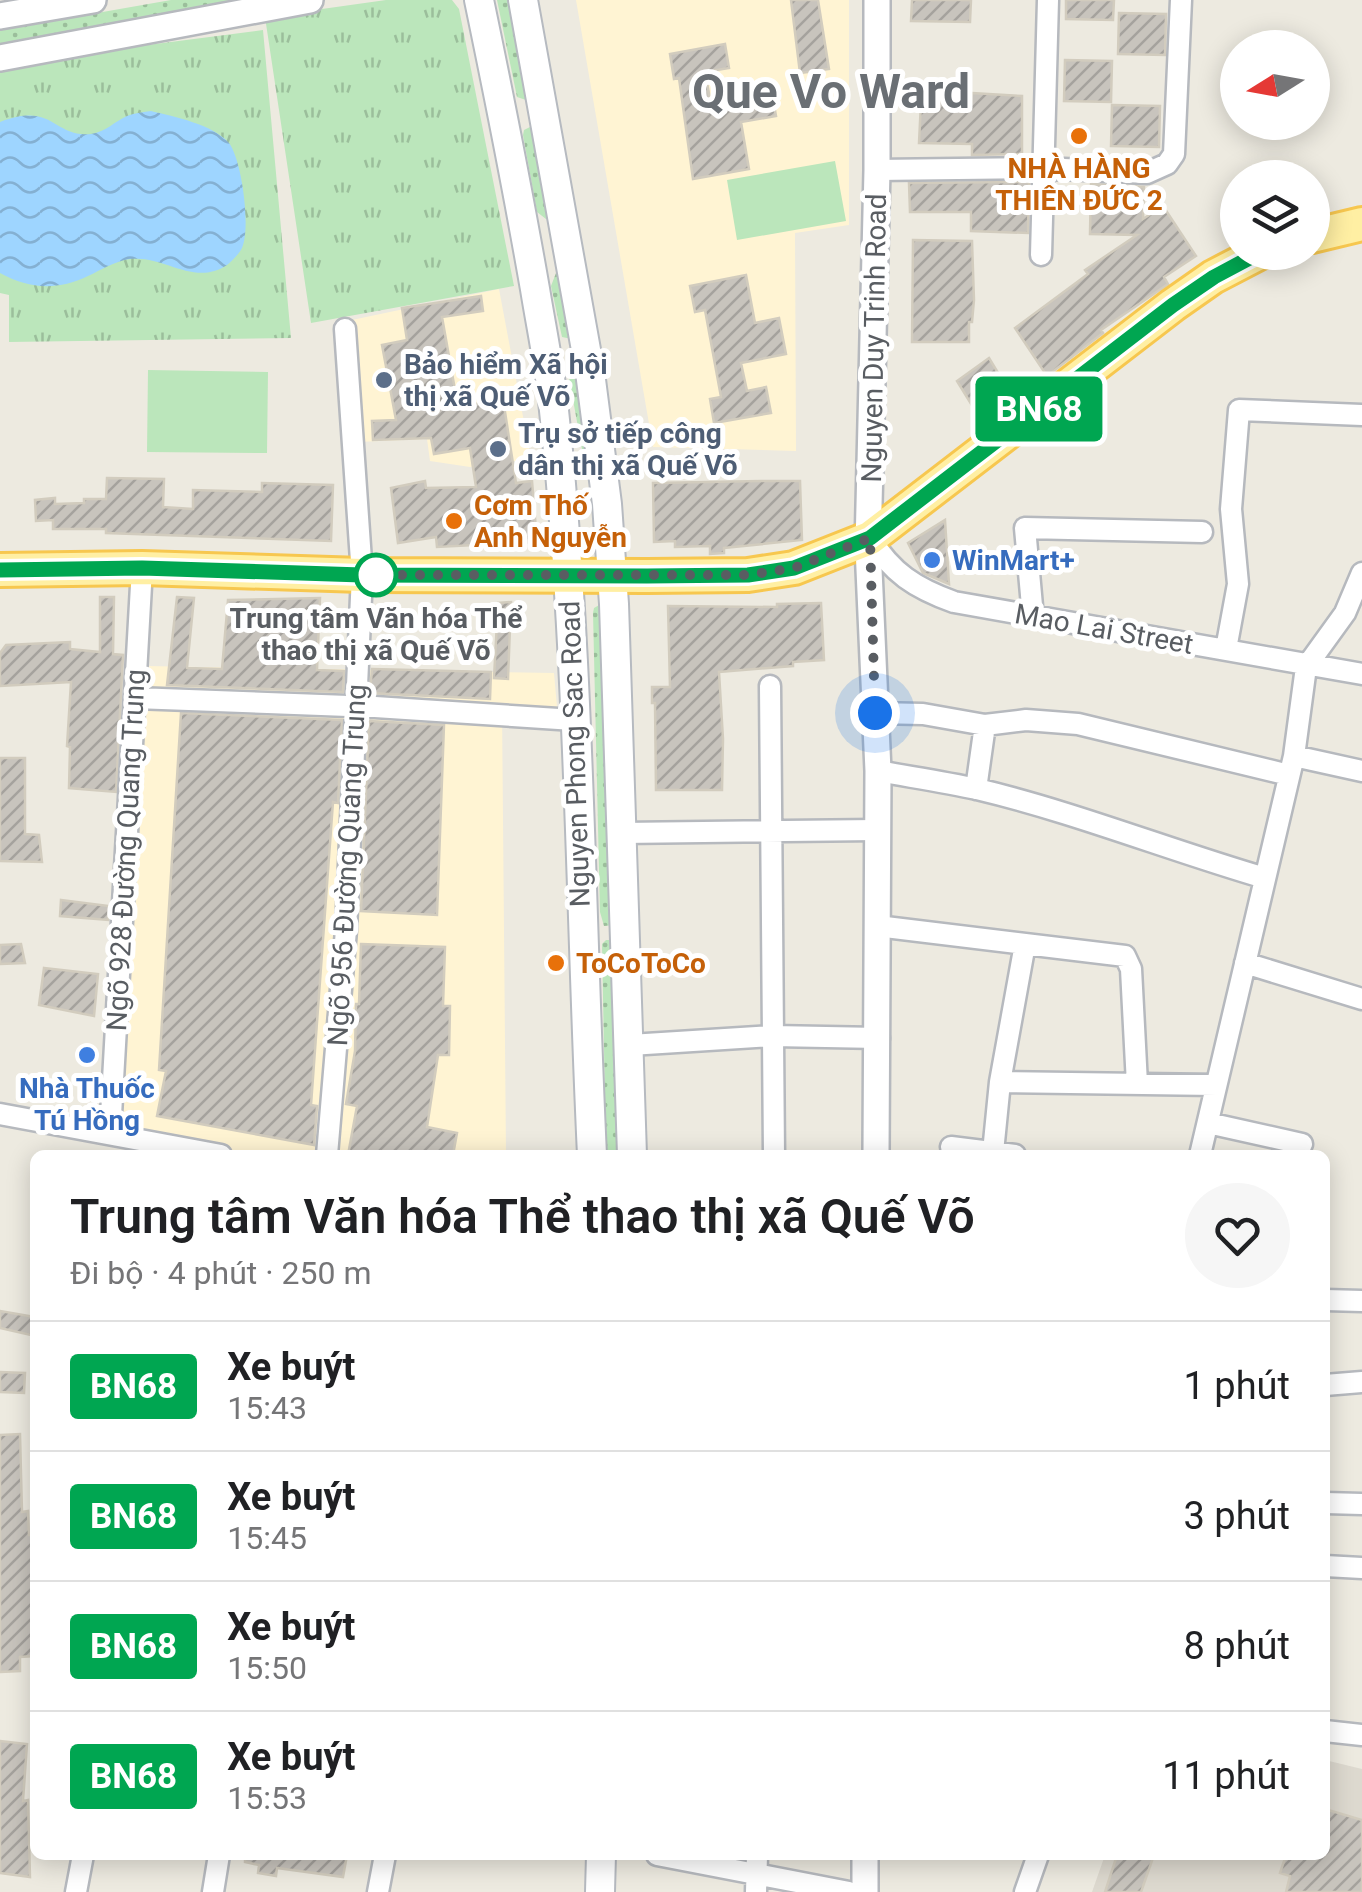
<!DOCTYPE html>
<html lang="vi">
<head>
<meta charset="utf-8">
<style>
  :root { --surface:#fff; --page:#f6f6f6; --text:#202124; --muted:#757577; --line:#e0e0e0 }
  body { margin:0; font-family:Roboto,sans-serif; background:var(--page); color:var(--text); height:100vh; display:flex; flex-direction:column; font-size:38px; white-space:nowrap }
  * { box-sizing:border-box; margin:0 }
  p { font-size:32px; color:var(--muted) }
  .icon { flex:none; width:55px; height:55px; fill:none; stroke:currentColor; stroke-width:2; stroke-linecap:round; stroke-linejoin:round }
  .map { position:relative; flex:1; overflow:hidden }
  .panel { position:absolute; left:30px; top:1150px; width:1300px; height:710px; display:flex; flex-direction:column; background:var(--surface); border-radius:15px; box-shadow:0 5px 25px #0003 }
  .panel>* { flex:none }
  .badge { padding:0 20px; border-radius:8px; font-size:35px; line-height:65px }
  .needle { width:65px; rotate:259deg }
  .fabs { position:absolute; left:1220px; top:30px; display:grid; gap:20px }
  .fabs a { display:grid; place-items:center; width:110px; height:110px; border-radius:50%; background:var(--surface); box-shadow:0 5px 25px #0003; font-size:50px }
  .you { position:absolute; width:50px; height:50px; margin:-25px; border:8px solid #fff; border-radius:50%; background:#1a73e8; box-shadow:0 0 0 15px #1a73e833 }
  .map>.badge { position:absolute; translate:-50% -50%; box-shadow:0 0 0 5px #fff }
  .round { display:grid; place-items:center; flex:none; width:105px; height:105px; border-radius:52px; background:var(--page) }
  .head { display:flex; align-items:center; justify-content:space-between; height:170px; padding:0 40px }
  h1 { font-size:48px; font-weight:600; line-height:75px }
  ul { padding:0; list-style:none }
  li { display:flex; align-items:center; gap:30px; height:130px; padding:0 40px; border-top:2px solid var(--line) }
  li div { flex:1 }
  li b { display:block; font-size:38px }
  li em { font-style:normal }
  li .badge { min-width:110px; font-weight:700; text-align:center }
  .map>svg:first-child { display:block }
  .commercial { fill:#fff4d3 }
  .education { fill:#ddd9cf }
  .grass { fill:url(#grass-dots) }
  .park { fill:url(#park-tufts) }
  .pitch { fill:#bbe6bb }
  .water { fill:url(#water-waves) }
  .building { fill:url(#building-hatch); stroke:#d2ccbe; stroke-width:2.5 }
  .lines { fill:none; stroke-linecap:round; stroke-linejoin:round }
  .minor-casing { stroke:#b6b9be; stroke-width:25 }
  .tertiary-casing { stroke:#b6b9be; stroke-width:30 }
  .secondary-casing { stroke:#b6bac0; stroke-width:32 }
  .primary-casing { stroke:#f7c74f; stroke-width:38 }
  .minor { stroke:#fff; stroke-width:20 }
  .tertiary { stroke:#fff; stroke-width:25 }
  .secondary { stroke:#fff; stroke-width:28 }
  .primary { stroke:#ffefa3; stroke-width:32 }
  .line-casing { stroke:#fff; stroke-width:22 }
  .line { stroke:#00a651; stroke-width:15 }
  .walk { stroke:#595d62; stroke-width:10; stroke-dasharray:0 18 }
  .food-dot { fill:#e8710a; stroke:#fff; stroke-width:4 }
  .service-dot { fill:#5c6f8a; stroke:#fff; stroke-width:4 }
  .shop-dot { fill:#3f7fe0; stroke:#fff; stroke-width:4 }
  .stop-dot { fill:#fff; stroke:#00a651; stroke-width:5 }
  .labels { text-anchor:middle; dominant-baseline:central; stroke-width:10; stroke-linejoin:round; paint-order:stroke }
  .food-label { font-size:28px; font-weight:bold; fill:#c56008; stroke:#fff; text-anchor:start }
  .street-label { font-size:28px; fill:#595d62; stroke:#fff }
  .service-label { font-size:28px; font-weight:bold; fill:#4e5e75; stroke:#fff; text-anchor:start }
  .shop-label { font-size:28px; font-weight:bold; fill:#366cbe; stroke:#fff; text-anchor:start }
  .stop-label { font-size:28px; font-weight:bold; fill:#595d62; stroke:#fff }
  .town-label { font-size:48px; font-weight:bold; fill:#6a6f74; stroke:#fff }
</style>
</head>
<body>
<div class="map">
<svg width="1362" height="1892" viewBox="0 0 1362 1892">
  <defs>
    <pattern id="grass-dots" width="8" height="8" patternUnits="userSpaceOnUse" patternTransform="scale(2.5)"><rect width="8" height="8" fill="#bbe6bb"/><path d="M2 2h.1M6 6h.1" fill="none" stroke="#9bbe9b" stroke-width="1.8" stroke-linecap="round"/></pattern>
    <pattern id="park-tufts" width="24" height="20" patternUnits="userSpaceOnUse" patternTransform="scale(2.5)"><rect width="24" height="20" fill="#bbe6bb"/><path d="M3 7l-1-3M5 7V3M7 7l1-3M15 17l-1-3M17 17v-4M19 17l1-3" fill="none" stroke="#9bbe9b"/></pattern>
    <pattern id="water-waves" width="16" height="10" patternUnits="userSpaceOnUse" patternTransform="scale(2.5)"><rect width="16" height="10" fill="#9ed5ff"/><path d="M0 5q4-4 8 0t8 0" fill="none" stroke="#84b0d2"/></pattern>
    <pattern id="building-hatch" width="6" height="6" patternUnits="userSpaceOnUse" patternTransform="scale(2.5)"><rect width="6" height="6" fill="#c8c4bd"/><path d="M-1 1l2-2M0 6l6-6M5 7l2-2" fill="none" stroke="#a5a29d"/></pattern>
  </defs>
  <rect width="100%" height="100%" fill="#edeae0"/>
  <!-- commercial -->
  <path class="commercial" d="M576,0H849V225L795,233L796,451L653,447Z
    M499,289L531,459L470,467L430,461L427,439L358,442L347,321Z
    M145,666L554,673L557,707H502L506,1155H231L121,1135Z"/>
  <!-- education -->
  <path class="education" d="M1325,1760L1362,1769V1892H1092L1105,1855H1325Z"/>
  <!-- grass -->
  <path class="grass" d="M171,0H236L0,44V30Z
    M497,0H516L529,101L517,97Z
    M532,126L552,218L546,219L537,212L523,135L524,130Z
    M556,273H561L572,339L562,337L551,286Z
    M576,372L587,456L582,449L569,378Z
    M601,604L615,925L604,926L600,912L593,613L594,608Z
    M606,940H614L621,1155H606L602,944Z"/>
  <!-- park -->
  <path class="park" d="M386,0H452L459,9L514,286L311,323L265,17Z
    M263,30L291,338L9,342V295L0,293V64Z"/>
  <!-- pitch -->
  <path class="pitch" d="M835,161L846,221L737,240L727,180Z
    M148,370L268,372L267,453L147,452Z"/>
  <!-- water -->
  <path class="water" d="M151,111C175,117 212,124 229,143C242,160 251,228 242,248C239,254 232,261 227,265C194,287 165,255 130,259C115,261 101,270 88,276C57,291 29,289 0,273V122C54,101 53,138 91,134C106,132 115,121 127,116C135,113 144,112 151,111Z"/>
  <!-- building -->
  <path class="building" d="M791,0H818L829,69L800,73Z
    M912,0H971L970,22L911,21Z
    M1066,0H1114L1113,20L1066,19Z
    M1119,13L1166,14L1165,55L1118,54Z
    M725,44L729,68L705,72L710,99L771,88L776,116L741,122L749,169L693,179L679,78L674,79L670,54Z
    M1065,60L1112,61L1111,102L1064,101Z
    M972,93L1022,96V154L972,155V144L919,143L921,102L971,103Z
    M1112,105L1160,106L1159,147L1111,146Z
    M1029,182L1028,233L971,231V212H910L909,183Z
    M1091,184L1144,187L1143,219L1163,206L1196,256L1164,277L1168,284L1101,330L1103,333L1047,376L1015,328L1088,274L1085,270L1137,235L1090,234Z
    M913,240L972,241L974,300L972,322H969V342H912Z
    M746,275L755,323L779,318L786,354L741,363L747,391L766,387L771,413L714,423L710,399L721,397L705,310L695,312L690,286Z
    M481,296L483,311L442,317L458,407L503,399L516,483L532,481L537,542L437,547L436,537L398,543L391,488L425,481L426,488L476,487L470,448L434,454L431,438L373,440L372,421L396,420L382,345L407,340L402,308Z
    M989,358L1015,401L984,425L957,381Z
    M107,478L164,479L163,507L193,509V490L262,492V483L333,485L331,541L106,533V529H53V520L36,521L35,500L55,498V504L84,503V499H106Z
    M761,481H800L802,540L724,548V553L710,554V546L675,547V541L654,542L653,483Z
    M945,520L949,584L923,573L908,543Z
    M100,597H114L113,654L123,655L116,792L69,788L70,747L67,746L71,682L0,686V653L6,645L70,642V649L100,652Z
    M177,597L194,598L187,668L222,669L228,600L320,598L317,670L344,671L343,692L167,685Z
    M511,602L508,679L494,678L498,603Z
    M821,603L824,660L793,662V666L719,672L723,739L722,790H656L655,703H652V687H670L668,606L777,607V604Z
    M372,669L491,672L490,699L370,693Z
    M181,713L342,720L338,803L333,802L311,1105L317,1106L314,1145L157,1116L166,1071L159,1070Z
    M369,721L444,725L437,915L361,911Z
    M0,758H25V834L39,835L42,862L0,861Z
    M61,900L109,906L108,920L60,916Z
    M21,944L25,963L0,964V945Z
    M361,944L445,947L443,1006H450L449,1055H438L427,1127L457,1133L453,1155H348L357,1106L346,1104L355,1051L356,1004H359Z
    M44,968L98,974L94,1016L39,1005Z
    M0,1311L35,1317V1336L0,1328Z
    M0,1372L25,1373L24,1393L0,1392Z
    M20,1434L22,1512L28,1511L29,1535H34L35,1656L20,1657V1671L0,1672V1435Z
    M0,1741L27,1744L23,1801L28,1800L30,1877L0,1873Z
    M1325,1809L1362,1820V1892H1286L1290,1876L1280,1873L1286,1855H1325Z
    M245,1855H347L343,1877L277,1868L276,1876L258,1873L259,1865L245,1862Z
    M1117,1855H1154L1141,1892H1105Z"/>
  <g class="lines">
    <defs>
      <path id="minor" d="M877,170L1043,168L1147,173L1167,164L1174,154L1181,0
        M1041,255L1048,0
        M870,538C892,573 915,588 954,602L1362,674
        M1033,617L1025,528L1202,532
        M1226,649L1238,584L1231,509L1239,410L1362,415
        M770,686L774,1155
        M135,698L375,707L574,720
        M875,713L923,714L985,725L1026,720L1078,724L1289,775
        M1294,756L1362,771
        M878,771C911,777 944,782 977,789C1074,812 1169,850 1265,878
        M976,789L985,725
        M622,833L877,830
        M877,926L1125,956L1131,969L1137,1084
        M1245,963L1362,999
        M630,1045L773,1036L879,1038
        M1000,1082L1216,1085
        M0,1114L221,1155
        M1208,1123L1302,1144
        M110,1133L142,568
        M951,1147L1015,1155
        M993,1152L1000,1082L1025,944
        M327,1155L346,930L362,575L345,329
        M1200,1155L1294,756L1306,667L1345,613L1362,573
        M1325,1300L1362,1301
        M1325,1385L1362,1382
        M1325,1503L1362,1504
        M1325,1566L1362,1568
        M1325,1731L1362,1735
        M657,1855L849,1892
        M76,1892L83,1855
        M213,1892L219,1855
        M378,1892L385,1855
        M756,1892L757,1855
        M1025,1892L1038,1855"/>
      <path id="tertiary" d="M0,16L93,0
        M0,58L310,0
        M876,1155L878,771L868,547L877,170V0
        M865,1855V1892"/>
      <path id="secondary" d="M479,0C499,96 518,192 535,289C541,326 549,364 553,401C580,651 580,904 592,1155
        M523,0L590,372L607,504L614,604L632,1155
        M600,1892L601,1855"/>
      <path id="primary" d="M1312,236L1362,224
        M0,570L142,568L362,575L647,576L748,575L794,568L870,538L1173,305L1213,277L1261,252"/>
    </defs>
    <!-- minor casing -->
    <use href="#minor" class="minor-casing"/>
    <!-- tertiary casing -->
    <use href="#tertiary" class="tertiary-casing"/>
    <!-- secondary casing -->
    <use href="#secondary" class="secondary-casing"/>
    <!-- primary casing -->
    <use href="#primary" class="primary-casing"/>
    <!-- minor -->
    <use href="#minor" class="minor"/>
    <!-- tertiary -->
    <use href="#tertiary" class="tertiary"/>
    <!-- secondary -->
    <use href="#secondary" class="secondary"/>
    <!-- primary -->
    <use href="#primary" class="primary"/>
  </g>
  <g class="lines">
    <defs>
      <path id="line" d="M0,570L142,568L362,575L647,576L748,575L794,568L870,538L1173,305L1214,277L1261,252"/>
    </defs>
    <!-- line casing -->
    <use href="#line" class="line-casing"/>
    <!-- line -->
    <use href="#line" class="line"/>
    <!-- walk -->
    <path class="walk" d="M376,575H362H748L794,568L870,538L875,713"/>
  </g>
  <!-- markers -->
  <g class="food-dot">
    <circle cx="1079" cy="136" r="10"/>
    <circle cx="454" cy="521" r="10"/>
    <circle cx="556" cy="963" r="10"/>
  </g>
  <g class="service-dot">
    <circle cx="384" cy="380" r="10"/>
    <circle cx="498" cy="449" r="10"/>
  </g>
  <g class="shop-dot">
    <circle cx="932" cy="560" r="10"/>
    <circle cx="87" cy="1055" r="10"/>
  </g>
  <circle class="stop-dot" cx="376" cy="575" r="20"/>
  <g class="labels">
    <!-- food labels -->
    <g class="food-label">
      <text x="1079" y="168" text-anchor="middle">NHÀ HÀNG<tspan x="1079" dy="32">THIÊN ĐỨC 2</tspan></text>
      <text x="474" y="505">Cơm Thố<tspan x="474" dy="32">Anh Nguyễn</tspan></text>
      <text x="576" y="963">ToCoToCo</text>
    </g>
    <!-- street labels -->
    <g class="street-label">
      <text transform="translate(874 338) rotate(-89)">Nguyen Duy Trinh Road</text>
      <text transform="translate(1104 629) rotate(10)">Mao Lai Street</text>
      <text transform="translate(575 754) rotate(-92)">Nguyen Phong Sac Road</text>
      <text transform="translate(126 850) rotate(-87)">Ngõ 928 Đường Quang Trung</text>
      <text transform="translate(347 865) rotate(-87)">Ngõ 956 Đường Quang Trung</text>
    </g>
    <!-- service labels -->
    <g class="service-label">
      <text x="404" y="364">Bảo hiểm Xã hội<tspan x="404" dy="32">thị xã Quế Võ</tspan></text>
      <text x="518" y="433">Trụ sở tiếp công<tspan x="518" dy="32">dân thị xã Quế Võ</tspan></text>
    </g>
    <!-- shop labels -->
    <g class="shop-label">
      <text x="952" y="560">WinMart+</text>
      <text x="87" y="1088" text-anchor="middle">Nhà Thuốc<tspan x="87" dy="32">Tú Hồng</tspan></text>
    </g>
    <!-- stop labels -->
    <g class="stop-label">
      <text x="376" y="618">Trung tâm Văn hóa Thể<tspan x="376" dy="32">thao thị xã Quế Võ</tspan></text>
    </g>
    <!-- town labels -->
    <g class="town-label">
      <text x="831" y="91">Que Vo Ward</text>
    </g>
  </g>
</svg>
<div class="fabs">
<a><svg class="needle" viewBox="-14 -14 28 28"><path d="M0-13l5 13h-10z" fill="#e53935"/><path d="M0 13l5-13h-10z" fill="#757577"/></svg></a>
<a><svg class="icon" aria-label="layers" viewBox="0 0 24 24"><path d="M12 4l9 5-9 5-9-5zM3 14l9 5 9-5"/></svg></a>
</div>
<div class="you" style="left:875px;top:713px"></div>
<b class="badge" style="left:1039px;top:409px;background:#00a651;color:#fff">BN68</b>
<section class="panel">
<div class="head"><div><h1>Trung tâm Văn hóa Thể thao thị xã Quế Võ</h1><p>Đi bộ · 4 phút · 250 m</p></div><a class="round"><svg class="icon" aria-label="heart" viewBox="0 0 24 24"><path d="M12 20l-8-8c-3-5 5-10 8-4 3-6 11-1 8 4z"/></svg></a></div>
<ul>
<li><span class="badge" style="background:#00a651;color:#fff">BN68</span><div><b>Xe buýt</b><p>15:43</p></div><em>1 phút</em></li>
<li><span class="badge" style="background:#00a651;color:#fff">BN68</span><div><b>Xe buýt</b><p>15:45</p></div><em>3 phút</em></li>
<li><span class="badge" style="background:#00a651;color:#fff">BN68</span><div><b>Xe buýt</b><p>15:50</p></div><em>8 phút</em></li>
<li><span class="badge" style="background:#00a651;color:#fff">BN68</span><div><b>Xe buýt</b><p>15:53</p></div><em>11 phút</em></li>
</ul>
</section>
</div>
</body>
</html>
